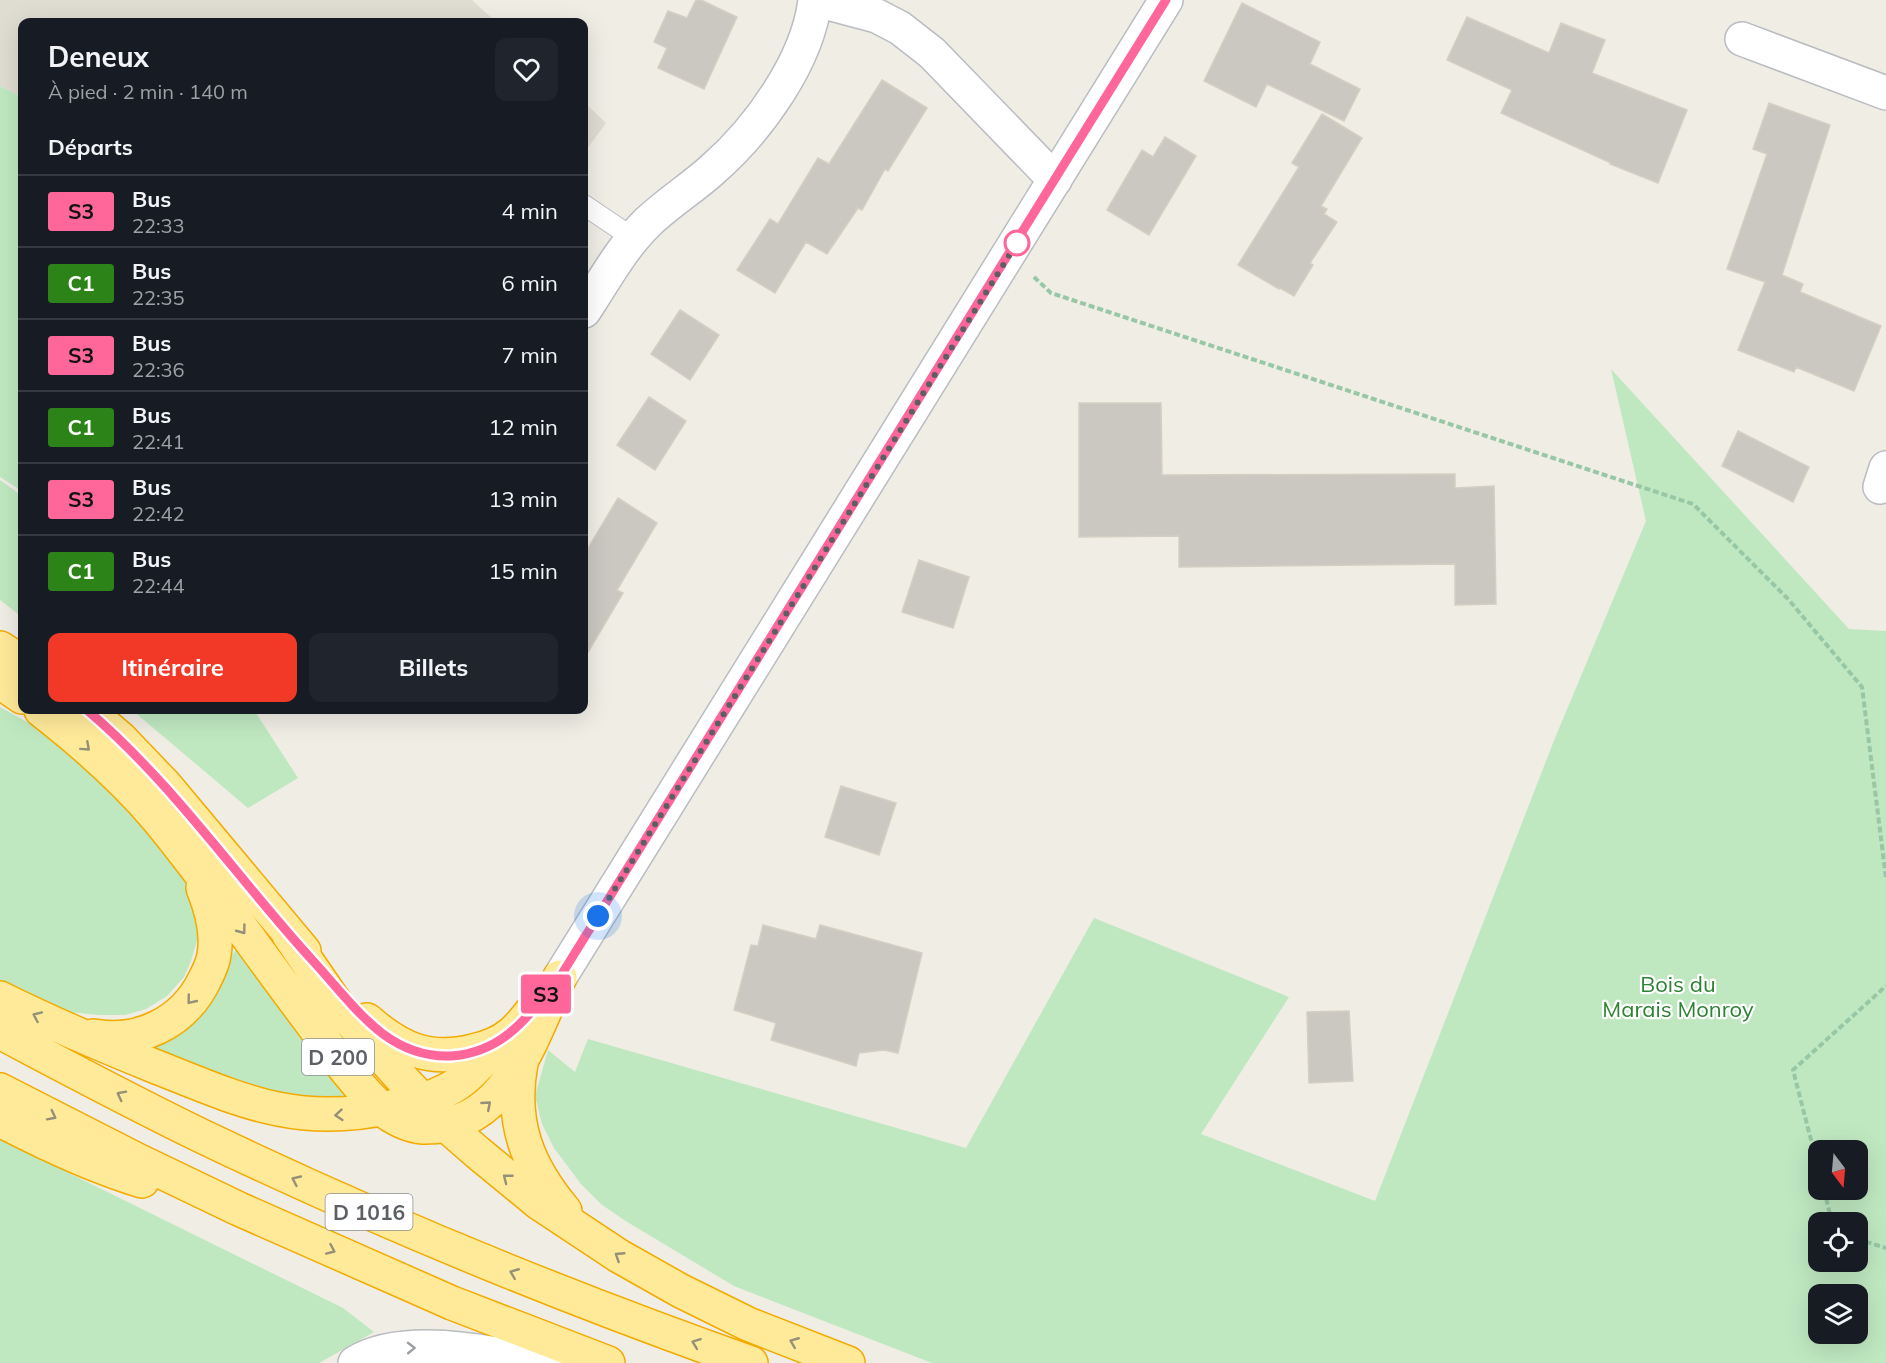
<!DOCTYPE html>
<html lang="fr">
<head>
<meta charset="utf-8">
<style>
  :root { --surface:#171b24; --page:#20242c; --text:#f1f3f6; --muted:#9ea1a6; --line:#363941; --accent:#f23927 }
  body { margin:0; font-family:Mulish,sans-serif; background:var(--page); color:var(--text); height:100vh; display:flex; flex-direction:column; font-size:22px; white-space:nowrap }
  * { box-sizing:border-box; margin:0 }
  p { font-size:20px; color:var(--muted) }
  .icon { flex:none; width:33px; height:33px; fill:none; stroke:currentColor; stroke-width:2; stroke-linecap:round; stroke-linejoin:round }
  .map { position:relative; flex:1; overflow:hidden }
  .side { position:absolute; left:18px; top:18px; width:570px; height:696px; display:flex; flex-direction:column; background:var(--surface); border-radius:12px; box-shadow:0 6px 24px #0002 }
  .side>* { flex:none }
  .badge { padding:0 12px; border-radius:4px; font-size:21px; line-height:39px }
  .needle { width:39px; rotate:164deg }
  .fabs { position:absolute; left:1808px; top:1140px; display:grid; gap:12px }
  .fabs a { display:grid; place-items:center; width:60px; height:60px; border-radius:12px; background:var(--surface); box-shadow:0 6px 24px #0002; font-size:30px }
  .you { position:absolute; width:30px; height:30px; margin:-15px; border:4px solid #fff; border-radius:50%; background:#1a73e8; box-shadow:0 0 0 9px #1a73e833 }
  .map>.badge { position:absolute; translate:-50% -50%; box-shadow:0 0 0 3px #fff }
  h2 { padding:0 30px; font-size:22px; line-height:54px }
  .round { display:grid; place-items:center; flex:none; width:63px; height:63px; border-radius:12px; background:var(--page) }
  .headline { display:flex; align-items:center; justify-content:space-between; height:102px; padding:0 30px }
  h1 { font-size:28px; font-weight:700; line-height:45px }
  .action { display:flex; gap:12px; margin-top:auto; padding:12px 30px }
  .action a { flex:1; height:69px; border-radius:12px; background:var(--accent); color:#fff; font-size:24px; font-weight:700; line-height:69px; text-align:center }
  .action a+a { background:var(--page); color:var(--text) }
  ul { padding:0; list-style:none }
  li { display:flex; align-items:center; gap:18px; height:72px; padding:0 30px; border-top:2px solid var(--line) }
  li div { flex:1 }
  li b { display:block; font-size:22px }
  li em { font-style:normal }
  li .badge { min-width:66px; font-weight:700; text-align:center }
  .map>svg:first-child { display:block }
  .education { fill:#dfdcd2 }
  .green { fill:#bfe8c0; fill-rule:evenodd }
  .building { fill:#cac8c1; stroke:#d4cfc2; stroke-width:1.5 }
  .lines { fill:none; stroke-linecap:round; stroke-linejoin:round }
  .service-casing { stroke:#b9bcc1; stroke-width:22 }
  .minor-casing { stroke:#b9bcc1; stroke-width:36 }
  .trunk-casing { stroke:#f3aa00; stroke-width:36 }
  .path { stroke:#97c7a5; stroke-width:4; stroke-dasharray:6 3; stroke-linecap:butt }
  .service { stroke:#fff; stroke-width:20 }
  .minor { stroke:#fff; stroke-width:33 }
  .trunk { stroke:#ffea9a; stroke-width:33 }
  .oneway { stroke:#959078 }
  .oneway2 { stroke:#9da0a3 }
  .line-casing { stroke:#fff; stroke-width:14 }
  .line { stroke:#f69; stroke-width:9 }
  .walk { stroke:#5c6065; stroke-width:6; stroke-dasharray:0 10.8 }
  .stop-dot { fill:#fff; stroke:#f69; stroke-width:3 }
  .labels { text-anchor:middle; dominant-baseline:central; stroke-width:4.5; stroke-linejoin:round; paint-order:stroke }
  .shield { fill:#fff; stroke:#8d9093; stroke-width:1.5 }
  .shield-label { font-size:21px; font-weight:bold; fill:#5c6065 }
  .park-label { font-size:22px; fill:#2f8234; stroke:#fff }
</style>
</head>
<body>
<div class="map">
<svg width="1886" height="1363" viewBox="0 0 1886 1363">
  <rect width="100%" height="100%" fill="#efede4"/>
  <!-- education -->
  <path class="education" d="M0,0H472L496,22H22V97L0,86Z
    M584,102L606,123L584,153Z"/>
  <!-- green -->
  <path class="green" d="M0,86L22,97V491L0,477Z
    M1611,369L1849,629L1886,631V1363H932L734,1286L624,1220L601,1204L581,1184L554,1148L542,1124L535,1096L548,1050L575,1072L588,1039L966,1148L1094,918L1289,997L1201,1134L1375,1201L1555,738L1646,521ZM1818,1150H1857V1190H1818ZM1818,1222H1857V1262H1818ZM1818,1294H1857V1334H1818Z
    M0,480L22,496V617L0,600Z
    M0,707L45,732L126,804L168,856L188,885L197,911V941L191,961L184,977L167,996L146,1009L125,1015H99L69,1012L44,1005L0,984Z
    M132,710H254L298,778L248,808Z
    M236,950L242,953L356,1102L305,1105L141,1051C194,1034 212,1001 233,953Z
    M0,1139L343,1308L374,1332L319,1363H0Z"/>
  <!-- building -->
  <path class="building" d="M696,0H701L737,17L704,89L658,68L667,48L654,42L668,11L687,18Z
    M1242,3L1320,42L1310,64L1360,89L1344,121L1267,84L1256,107L1204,81Z
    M1467,17L1549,53L1561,23L1605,40L1592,73L1687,110L1658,183L1610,164L1611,163L1501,113L1512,90L1447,60Z
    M882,80L927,108L888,171L885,169L862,210L858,208L827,254L806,242L775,293L737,270L770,219L778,224L818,158L829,164Z
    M1769,103L1830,125L1782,275L1803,284L1800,292L1881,326L1854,391L1796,367L1794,372L1738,350L1765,282L1727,269L1767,154L1753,149Z
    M1322,114L1362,138L1321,206L1327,209L1324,214L1337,222L1310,263L1313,265L1294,296L1280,288L1279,289L1238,265L1299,167L1292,163Z
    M1165,137L1196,156L1149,235L1107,210L1142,150L1153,157Z
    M680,310L719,335L690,380L651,354Z
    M649,397L686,421L655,470L617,445Z
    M1079,403H1161L1162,475L1455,474V488L1494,486L1496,604L1455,605V564L1179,567V536L1079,537Z
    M1738,431L1809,467L1793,502L1722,466Z
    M618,498L657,523L617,590L623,593L584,659V555Z
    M919,560L969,577L953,628L902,612Z
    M841,786L896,803L879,855L825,837Z
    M763,925L816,939L820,925L922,953L898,1053L884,1050L859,1053L856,1066L771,1040L776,1023L734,1010L751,945L758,946Z
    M1349,1011L1353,1081L1309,1083L1307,1012Z"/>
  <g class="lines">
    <defs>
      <path id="service" d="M584,205L633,238"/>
      <path id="minor" d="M817,0L877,16L900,28L932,53L1055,180
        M1742,39L1886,93
        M584,311C604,281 622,247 648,222C668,203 692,188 712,170C758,130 808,61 815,0
        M1880,487L1886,468
        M560,977L1166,0
        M355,1363C404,1332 496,1354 550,1363"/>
      <path id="trunk" d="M0,648L22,662
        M0,682L22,697
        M41,710C82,742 123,778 157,818C210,882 257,951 307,1017C330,1048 353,1083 382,1109C393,1118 409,1126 423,1127C507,1129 531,1038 560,977
        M87,710L120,738L166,786L304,951
        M289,935L339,1008L404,1081L446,1125L477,1152L539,1203L619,1256L681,1291L748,1324L848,1363
        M0,998C50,1023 102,1045 154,1066C240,1100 296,1128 391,1107C410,1103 429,1100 447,1090C467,1080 482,1061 497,1045
        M367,1020C400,1049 429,1062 473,1051C487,1048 500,1043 511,1034C522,1025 530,1013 539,1002
        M0,1032C70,1069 139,1106 210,1140C386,1224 567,1298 751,1363
        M93,1036C139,1044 183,1023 204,981C208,973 213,964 214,955C218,933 211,908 203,888
        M521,1063C510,1122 527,1166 565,1211
        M0,1090L139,1161L239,1209L452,1303L608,1363
        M0,1120C46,1144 92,1166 142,1181"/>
    </defs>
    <!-- service casing -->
    <use href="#service" class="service-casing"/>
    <!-- minor casing -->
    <use href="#minor" class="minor-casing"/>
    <!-- trunk casing -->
    <use href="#trunk" class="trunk-casing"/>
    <!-- path -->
    <path class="path" d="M1034,277L1051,293L1693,504L1788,599L1862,687L1886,878
      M1818,1167L1793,1070L1886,986
      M1824,1190L1832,1222
      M1857,1239L1886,1248"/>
    <!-- service -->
    <use href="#service" class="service"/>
    <!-- minor -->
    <use href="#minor" class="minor"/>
    <!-- trunk -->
    <use href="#trunk" class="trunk"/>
  </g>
  <!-- one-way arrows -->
  <defs><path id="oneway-chevron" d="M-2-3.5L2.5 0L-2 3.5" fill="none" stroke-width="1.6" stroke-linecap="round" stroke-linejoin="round" transform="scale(1.5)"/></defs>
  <g class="oneway">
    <use href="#oneway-chevron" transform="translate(86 747) rotate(42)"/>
    <use href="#oneway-chevron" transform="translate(242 930) rotate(53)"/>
    <use href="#oneway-chevron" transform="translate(191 1000) rotate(129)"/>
    <use href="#oneway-chevron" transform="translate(37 1016) rotate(-156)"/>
    <use href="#oneway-chevron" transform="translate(121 1095) rotate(-153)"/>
    <use href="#oneway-chevron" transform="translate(487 1105) rotate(-41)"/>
    <use href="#oneway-chevron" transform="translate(339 1115) rotate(175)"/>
    <use href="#oneway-chevron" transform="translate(52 1116) rotate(27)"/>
    <use href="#oneway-chevron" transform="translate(507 1178) rotate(-142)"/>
    <use href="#oneway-chevron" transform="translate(296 1180) rotate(-155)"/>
    <use href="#oneway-chevron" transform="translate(331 1250) rotate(24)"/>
    <use href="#oneway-chevron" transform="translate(619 1256) rotate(-147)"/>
    <use href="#oneway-chevron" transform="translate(514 1273) rotate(-158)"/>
    <use href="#oneway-chevron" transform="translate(794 1342) rotate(-158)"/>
    <use href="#oneway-chevron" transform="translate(696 1343) rotate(-159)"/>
  </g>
  <use class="oneway2" href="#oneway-chevron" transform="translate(411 1348) rotate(-1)"/>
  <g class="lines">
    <defs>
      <path id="line" d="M87,710C174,784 237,878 314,962C336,986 357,1014 383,1034C402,1048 426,1057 451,1056C505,1052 529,1015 560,977L1166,0"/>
    </defs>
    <!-- line casing -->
    <use href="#line" class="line-casing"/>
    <!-- line -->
    <use href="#line" class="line"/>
    <!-- walk -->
    <path class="walk" d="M598,916L1020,238L1017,243"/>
  </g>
  <!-- markers -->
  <circle class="stop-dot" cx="1017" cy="243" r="12"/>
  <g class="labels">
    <!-- shield labels -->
    <g class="shield">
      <rect x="302" y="1039" width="72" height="36" rx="4.5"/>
      <rect x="325.5" y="1194" width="87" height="36" rx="4.5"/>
    </g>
    <g class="shield-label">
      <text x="338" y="1057">D 200</text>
      <text x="369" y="1212">D 1016</text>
    </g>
    <!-- park labels -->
    <g class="park-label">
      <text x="1678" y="984">Bois du<tspan x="1678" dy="25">Marais Monroy</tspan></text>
    </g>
  </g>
</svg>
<div class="fabs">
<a><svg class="needle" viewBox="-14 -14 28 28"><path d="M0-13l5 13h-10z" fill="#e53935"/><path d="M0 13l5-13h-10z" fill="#9ea1a6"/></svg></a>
<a><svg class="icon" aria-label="locate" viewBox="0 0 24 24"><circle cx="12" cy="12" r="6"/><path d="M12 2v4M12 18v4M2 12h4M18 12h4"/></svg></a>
<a><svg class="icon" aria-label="layers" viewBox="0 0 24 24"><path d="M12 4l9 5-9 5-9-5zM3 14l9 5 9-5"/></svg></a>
</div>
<div class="you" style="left:598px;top:916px"></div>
<b class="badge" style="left:546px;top:994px;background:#f69;color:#111">S3</b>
<section class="side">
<div class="headline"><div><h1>Deneux</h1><p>À pied · 2 min · 140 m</p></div><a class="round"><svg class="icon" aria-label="heart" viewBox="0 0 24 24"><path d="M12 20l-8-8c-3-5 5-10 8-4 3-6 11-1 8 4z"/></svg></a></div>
<h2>Départs</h2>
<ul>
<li><span class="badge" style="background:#f69;color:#111">S3</span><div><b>Bus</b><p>22:33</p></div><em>4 min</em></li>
<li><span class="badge" style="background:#2c8317;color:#fff">C1</span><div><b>Bus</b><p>22:35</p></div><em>6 min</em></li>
<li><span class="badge" style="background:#f69;color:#111">S3</span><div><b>Bus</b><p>22:36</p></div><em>7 min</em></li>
<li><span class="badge" style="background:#2c8317;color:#fff">C1</span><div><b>Bus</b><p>22:41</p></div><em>12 min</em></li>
<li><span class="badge" style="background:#f69;color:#111">S3</span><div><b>Bus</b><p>22:42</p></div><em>13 min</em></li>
<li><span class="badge" style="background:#2c8317;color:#fff">C1</span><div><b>Bus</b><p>22:44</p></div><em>15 min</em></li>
</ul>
<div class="action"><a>Itinéraire</a><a>Billets</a></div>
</section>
</div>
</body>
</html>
